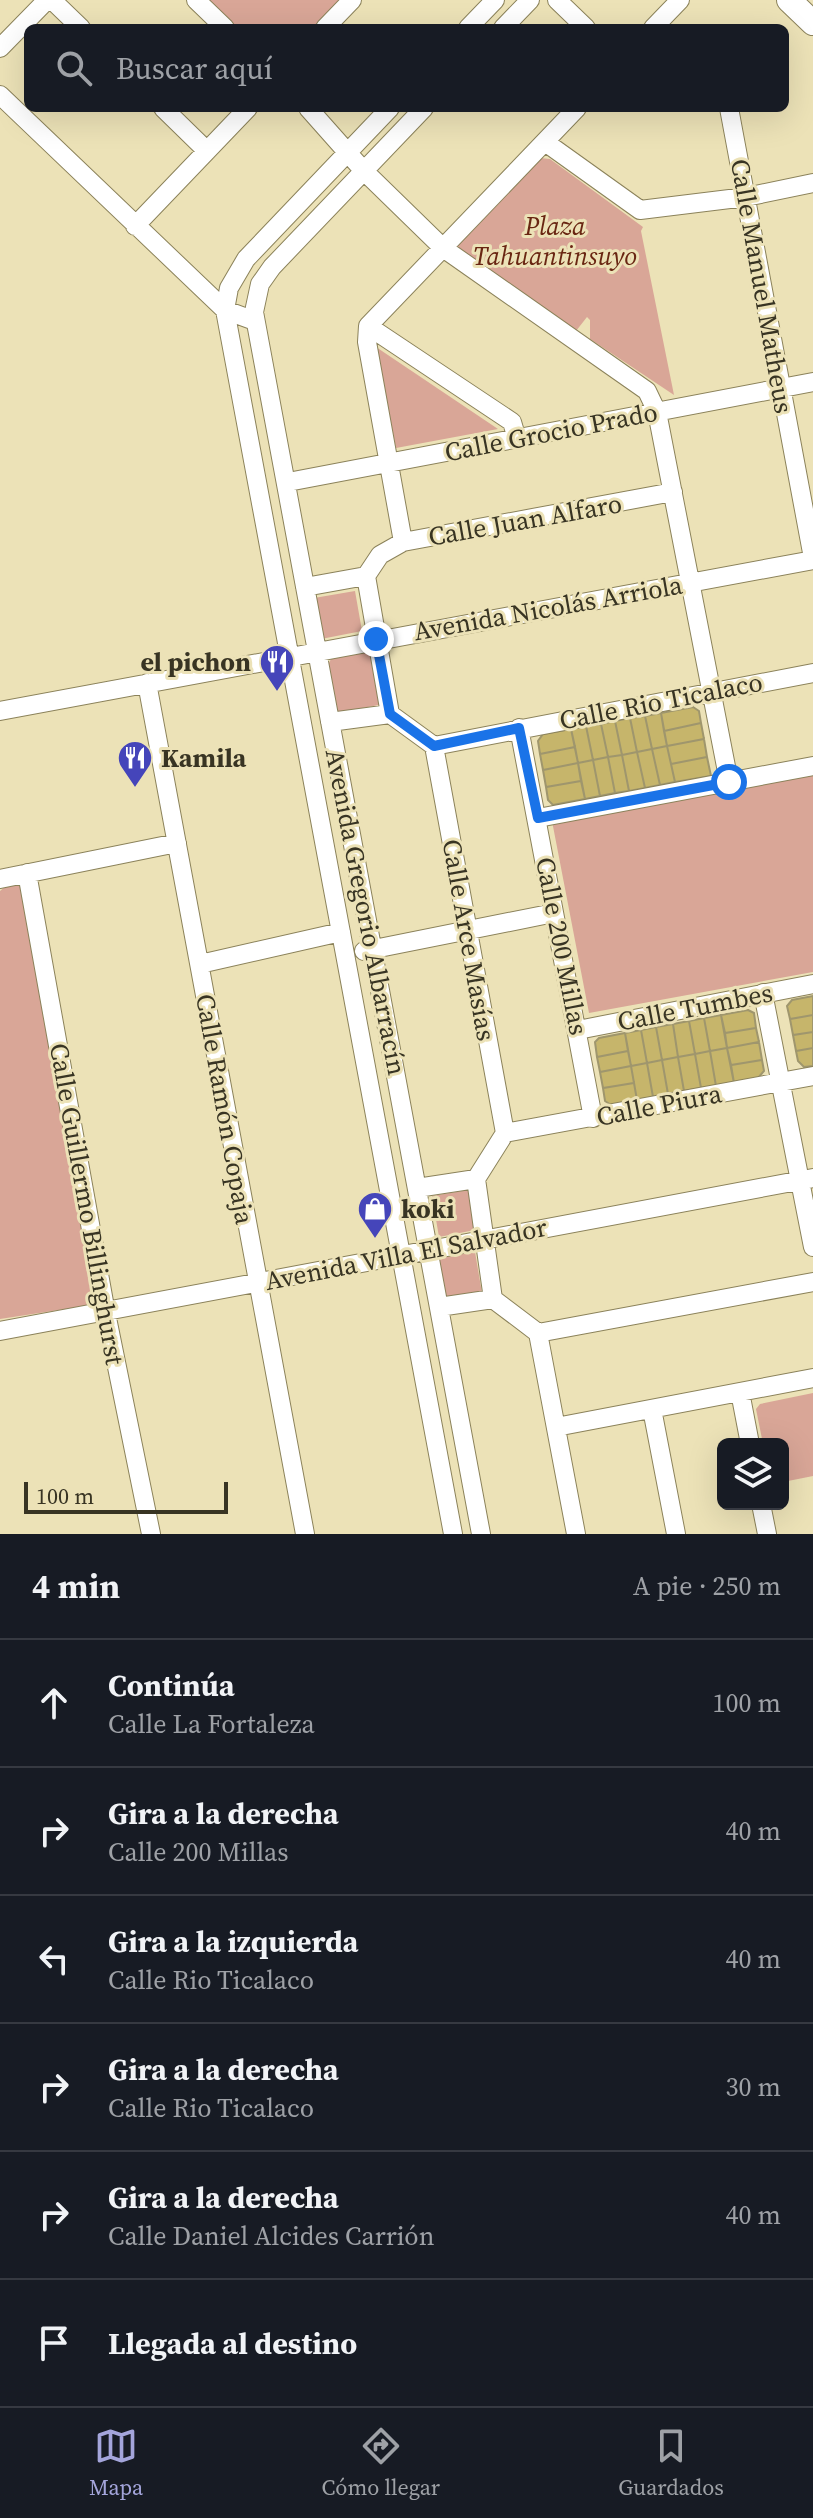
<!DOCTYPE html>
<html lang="es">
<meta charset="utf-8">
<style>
body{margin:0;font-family:"Source Serif 4",serif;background:#20242c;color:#f1f3f6}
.controls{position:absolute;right:24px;bottom:24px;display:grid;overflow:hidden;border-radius:12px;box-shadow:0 8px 32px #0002}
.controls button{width:72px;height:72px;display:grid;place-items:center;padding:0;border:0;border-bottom:2px solid #363941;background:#171b24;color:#f1f3f6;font:40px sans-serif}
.scale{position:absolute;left:24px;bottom:20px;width:204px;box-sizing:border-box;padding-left:8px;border:4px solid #383423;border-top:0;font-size:22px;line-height:28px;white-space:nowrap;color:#383423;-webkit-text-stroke:6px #ece2b7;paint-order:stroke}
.stop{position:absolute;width:24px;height:24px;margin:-18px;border:6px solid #1a73e8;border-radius:50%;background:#fff}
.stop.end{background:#1a73e8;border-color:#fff;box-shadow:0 2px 8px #0008}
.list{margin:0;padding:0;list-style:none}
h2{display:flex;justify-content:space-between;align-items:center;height:104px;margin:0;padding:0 32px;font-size:34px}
h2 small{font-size:26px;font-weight:400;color:#9ea1a6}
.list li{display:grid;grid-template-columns:52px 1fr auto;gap:24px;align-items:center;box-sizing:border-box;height:128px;padding:0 32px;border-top:2px solid #363941}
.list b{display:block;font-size:30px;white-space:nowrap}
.list p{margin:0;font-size:26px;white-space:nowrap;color:#9ea1a6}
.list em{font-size:26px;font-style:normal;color:#9ea1a6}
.icon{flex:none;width:44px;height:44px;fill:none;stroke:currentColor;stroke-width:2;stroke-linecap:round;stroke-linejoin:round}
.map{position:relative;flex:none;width:813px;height:1534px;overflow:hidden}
.search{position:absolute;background:#171b24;box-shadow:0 8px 32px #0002;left:24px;right:24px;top:24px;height:88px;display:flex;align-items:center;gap:20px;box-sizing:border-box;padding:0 28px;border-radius:12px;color:#9ea1a6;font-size:30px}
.sheet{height:872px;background:#171b24}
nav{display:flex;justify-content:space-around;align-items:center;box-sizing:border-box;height:112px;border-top:2px solid #363941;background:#171b24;font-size:22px;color:#9ea1a6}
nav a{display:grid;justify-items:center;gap:4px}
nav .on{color:#a4a5db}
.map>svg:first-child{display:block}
</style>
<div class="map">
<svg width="813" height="1534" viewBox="0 0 813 1534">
<rect width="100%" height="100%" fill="#ece2b7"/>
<path fill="#d9a697" d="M199,0H341L313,28H228Z
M540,158L550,159L643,227L641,231L674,395L590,339V320L587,317L576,331L459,253L456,246Z
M376,347L498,429L396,448Z
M355,591L362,631L321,639L314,598Z
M374,649L384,704L336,713L327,667L333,655Z
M813,773V972L589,1013L552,821Z
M12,881L21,886L98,1304L0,1319V891Z
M468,1190L475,1230L439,1237L432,1196Z
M475,1252L482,1293L446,1299L439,1258Z
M813,1393V1476L783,1482V1444H763L756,1409L760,1404Z"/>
<path fill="#c6b56b" stroke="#9f966d" stroke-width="2" d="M693,707L699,711L701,723L664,731L661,713Z
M661,713L667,746L652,749L645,716Z
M645,716L652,749L637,752L630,718Z
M630,718L637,752L622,755L615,721Z
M615,721L622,755L608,757L601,724Z
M701,723L704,739L667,746L664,731Z
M601,724L608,757L593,760L586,726Z
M586,726L593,760L578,763L571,729Z
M571,729L575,747L540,754L538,741L543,734Z
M704,739L707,757L671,764L667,746Z
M667,746L675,782L660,785L652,749Z
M575,747L578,763L543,770L540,754Z
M652,749L660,785L645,788L637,752Z
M637,752L645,788L629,791L622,755Z
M622,755L629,791L615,793L608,757Z
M608,757L615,793L600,796L593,760Z
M707,757L711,776L675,782L671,764Z
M593,760L600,796L585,799L578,763Z
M578,763L581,781L546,787L543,770Z
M581,781L585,799L553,805L548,800L546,787Z
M813,996V1015L790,1019L787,1006L792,1000Z
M748,1010L754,1013L756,1028L725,1033L721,1015Z
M721,1015L727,1048L710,1051L704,1018Z
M813,1015V1032L793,1035L790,1019Z
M704,1018L710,1051L695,1054L689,1021Z
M689,1021L695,1054L678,1057L673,1024Z
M673,1024L678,1057L662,1060L656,1027Z
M656,1027L662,1060L647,1063L641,1030Z
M756,1028L759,1042L727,1048L725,1033Z
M641,1030L647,1063L631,1066L625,1033Z
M813,1032V1048L796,1051L793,1035Z
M625,1033L628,1051L597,1057L595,1042L599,1038Z
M759,1042L762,1060L731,1065L727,1048Z
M727,1048L734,1083L716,1086L710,1051Z
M813,1048V1066L804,1067L798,1061L796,1051Z
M628,1051L631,1066L600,1072L597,1057Z
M710,1051L716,1086L701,1088L695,1054Z
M695,1054L701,1088L684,1091L678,1057Z
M678,1057L684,1091L668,1094L662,1060Z
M662,1060L668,1094L653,1097L647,1063Z
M762,1060L764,1071L758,1078L734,1083L731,1065Z
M647,1063L653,1097L637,1100L631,1066Z
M631,1066L634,1083L603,1088L600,1072Z
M634,1083L637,1100L611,1105L605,1101L603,1088Z"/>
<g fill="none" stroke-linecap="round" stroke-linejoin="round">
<defs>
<path id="minor" d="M52,0L81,28
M196,0L225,28
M557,0L586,28
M325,28L352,0
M468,28L495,0
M503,28L530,0
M653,28L680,0
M0,48L47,0
M0,95L225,310L255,321
M163,108L207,151
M308,108L363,170L443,248L647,391L657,412L729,782
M390,108L246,259L229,288L225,310L453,1534
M424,108L272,267L260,284L254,312L481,1534
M729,108L813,558
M545,142L640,210L746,197L813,183
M135,226L248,108
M368,326L512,422L517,439
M288,482L813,382
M403,542L367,342L368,326L577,108
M305,587L366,576
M147,683L305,1534
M0,711L813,560
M390,714L366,576L380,555L403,542L673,492
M330,722L390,714L434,746L813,673
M519,728L593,1118
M434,746L505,1133
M538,818L813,766
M27,873L106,1313L151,1534
M0,879L177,843
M364,951L554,913
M200,964L341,932
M763,993L813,1247
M578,1030L813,984
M505,1133L813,1076
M476,1179L493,1299
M417,1188L476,1179L505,1133
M439,1307L493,1299L538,1333
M0,1331L813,1178
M538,1333L813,1282
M538,1333L576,1534
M740,1392L750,1444
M652,1409L676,1534
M556,1427L813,1378
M761,1504L767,1534"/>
<path id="major" d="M789,0L813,23"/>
</defs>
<use href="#minor" stroke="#8b825a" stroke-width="20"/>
<use href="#major" stroke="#8b825a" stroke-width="26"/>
<use href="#minor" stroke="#fff" stroke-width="18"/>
<use href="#major" stroke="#fff" stroke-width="24"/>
</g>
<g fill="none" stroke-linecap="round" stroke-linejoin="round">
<path stroke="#1a73e8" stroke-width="10" d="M376,639L390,714L434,746L519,728L538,818L729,782"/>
</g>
<defs>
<symbol id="restaurant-pin" viewBox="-11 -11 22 30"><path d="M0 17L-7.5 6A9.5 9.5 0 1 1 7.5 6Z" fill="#4545ba" stroke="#ece2b7"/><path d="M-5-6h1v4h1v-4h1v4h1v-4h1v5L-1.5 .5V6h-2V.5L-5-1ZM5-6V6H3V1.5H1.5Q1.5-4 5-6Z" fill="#fff"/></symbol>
<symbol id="shop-pin" viewBox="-11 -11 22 30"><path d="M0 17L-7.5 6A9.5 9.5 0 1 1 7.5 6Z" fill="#4545ba" stroke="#ece2b7"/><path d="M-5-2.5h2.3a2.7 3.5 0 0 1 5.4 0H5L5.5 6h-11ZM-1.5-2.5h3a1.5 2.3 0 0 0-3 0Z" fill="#fff"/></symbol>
</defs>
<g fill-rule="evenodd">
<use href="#restaurant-pin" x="257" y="642" width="40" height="54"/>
<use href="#restaurant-pin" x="115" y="738" width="40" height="54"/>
<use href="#shop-pin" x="355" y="1189" width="40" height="54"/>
</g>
<g text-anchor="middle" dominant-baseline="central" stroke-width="6" stroke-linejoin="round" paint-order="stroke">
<g font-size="26" font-style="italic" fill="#692612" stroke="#ece2b7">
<text x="555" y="226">Plaza<tspan x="555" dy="30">Tahuantinsuyo</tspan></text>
</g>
<g font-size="26" fill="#383423" stroke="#ece2b7">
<text transform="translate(762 286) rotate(80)">Calle Manuel Matheus</text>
<text transform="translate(551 432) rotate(-11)">Calle Grocio Prado</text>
<text transform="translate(525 520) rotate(-10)">Calle Juan Alfaro</text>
<text transform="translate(548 608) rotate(-10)">Avenida Nicolás Arriola</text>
<text transform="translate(661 701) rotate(-11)">Calle Rio Ticalaco</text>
<text transform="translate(366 912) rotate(79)">Avenida Gregorio Albarracín</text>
<text transform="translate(469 940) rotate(80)">Calle Arce Masías</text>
<text transform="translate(562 946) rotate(79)">Calle 200 Millas</text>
<text transform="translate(695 1007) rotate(-11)">Calle Tumbes</text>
<text transform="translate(659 1105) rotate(-11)">Calle Piura</text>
<text transform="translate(225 1109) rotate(80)">Calle Ramón Copaja</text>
<text transform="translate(87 1204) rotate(80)">Calle Guillermo Billinghurst</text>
<text transform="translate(406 1254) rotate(-11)">Avenida Villa El Salvador</text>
</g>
<g font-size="26" font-weight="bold" fill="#383423" stroke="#ece2b7" text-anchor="start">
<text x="251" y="662" text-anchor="end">el pichon</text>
<text x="161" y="758">Kamila</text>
<text x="401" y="1209">koki</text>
</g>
</g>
</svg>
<div class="controls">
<button><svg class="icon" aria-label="layers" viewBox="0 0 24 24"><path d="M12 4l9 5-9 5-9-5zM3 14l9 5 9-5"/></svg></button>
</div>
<div class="scale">100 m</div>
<div class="stop" style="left:729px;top:782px"></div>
<div class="stop end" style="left:376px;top:639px"></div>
<div class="search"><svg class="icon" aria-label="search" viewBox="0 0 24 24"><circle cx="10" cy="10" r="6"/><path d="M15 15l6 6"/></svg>Buscar aquí</div>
</div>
<section class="sheet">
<h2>4 min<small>A pie · 250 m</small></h2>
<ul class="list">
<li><svg class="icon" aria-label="ahead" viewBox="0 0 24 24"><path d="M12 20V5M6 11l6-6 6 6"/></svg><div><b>Continúa</b><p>Calle La Fortaleza</p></div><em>100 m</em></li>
<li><svg class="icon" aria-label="right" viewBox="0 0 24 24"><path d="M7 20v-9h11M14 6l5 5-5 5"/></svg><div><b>Gira a la derecha</b><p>Calle 200 Millas</p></div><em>40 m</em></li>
<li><svg class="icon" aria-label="left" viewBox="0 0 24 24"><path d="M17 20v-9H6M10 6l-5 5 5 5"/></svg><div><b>Gira a la izquierda</b><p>Calle Rio Ticalaco</p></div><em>40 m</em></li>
<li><svg class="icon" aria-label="right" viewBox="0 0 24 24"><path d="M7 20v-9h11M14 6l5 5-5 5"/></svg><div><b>Gira a la derecha</b><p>Calle Rio Ticalaco</p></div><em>30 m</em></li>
<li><svg class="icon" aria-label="right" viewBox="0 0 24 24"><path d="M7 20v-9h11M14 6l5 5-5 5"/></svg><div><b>Gira a la derecha</b><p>Calle Daniel Alcides Carrión</p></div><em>40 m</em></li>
<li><svg class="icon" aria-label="arrive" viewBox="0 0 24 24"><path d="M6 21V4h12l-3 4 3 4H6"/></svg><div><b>Llegada al destino</b></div></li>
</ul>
</section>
<nav>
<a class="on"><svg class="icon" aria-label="map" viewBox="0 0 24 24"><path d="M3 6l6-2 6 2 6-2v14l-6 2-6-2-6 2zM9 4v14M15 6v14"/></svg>Mapa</a>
<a><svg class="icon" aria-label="directions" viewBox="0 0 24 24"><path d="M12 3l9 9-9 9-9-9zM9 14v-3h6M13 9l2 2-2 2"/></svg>Cómo llegar</a>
<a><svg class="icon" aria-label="saved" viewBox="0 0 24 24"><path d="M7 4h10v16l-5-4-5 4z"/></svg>Guardados</a>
</nav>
